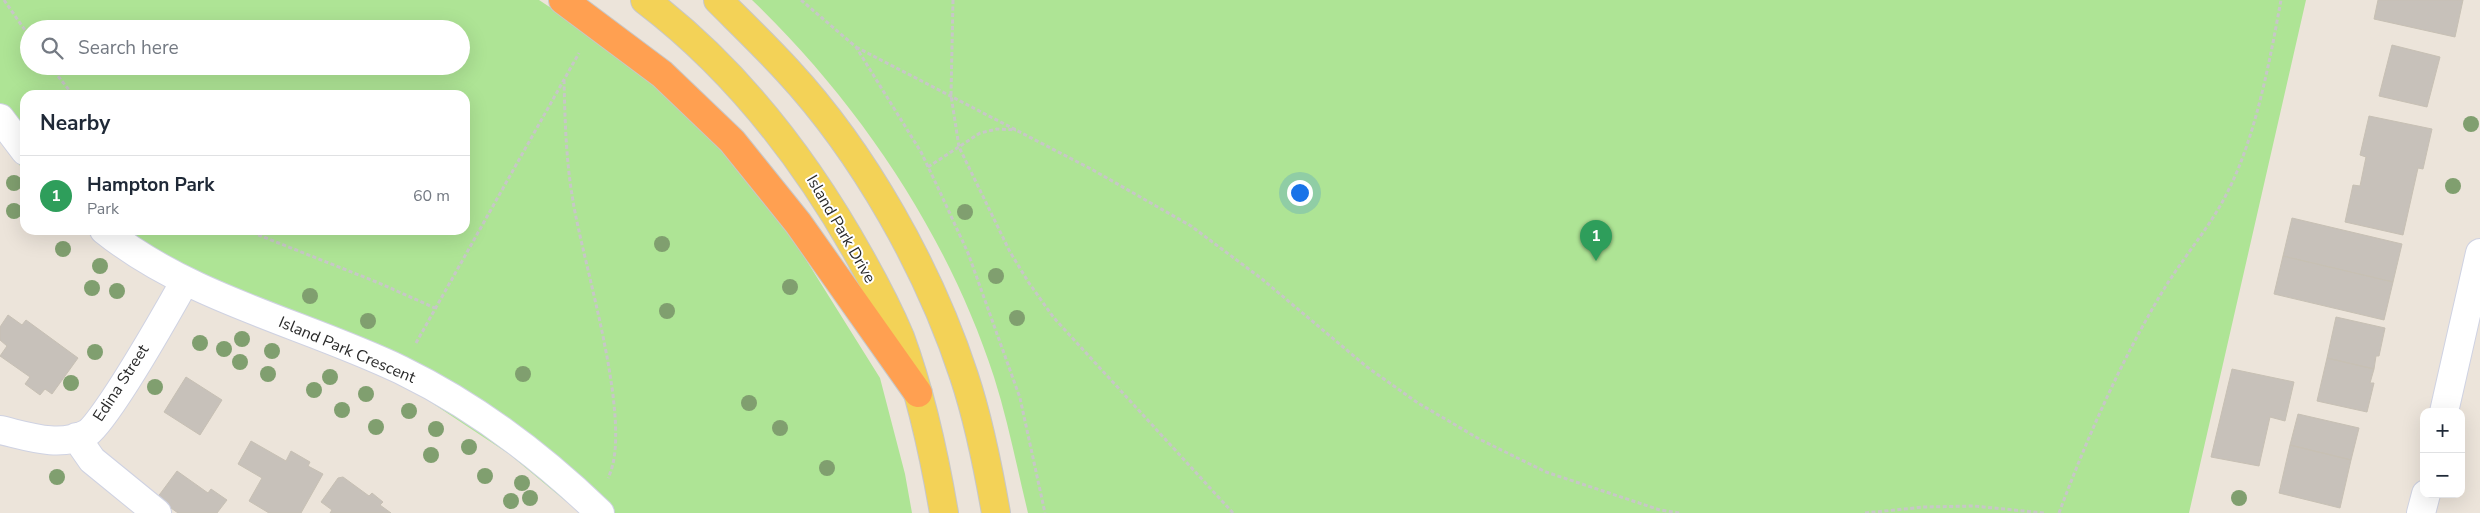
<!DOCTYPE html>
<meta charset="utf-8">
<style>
body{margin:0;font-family:"Nunito Sans",sans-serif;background:#f2f2f3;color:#1f2937}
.controls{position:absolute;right:15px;bottom:15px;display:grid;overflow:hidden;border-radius:10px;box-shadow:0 5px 20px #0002}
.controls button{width:45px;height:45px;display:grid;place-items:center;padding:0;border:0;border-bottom:1px solid #e0e1e3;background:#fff;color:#1f2937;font:25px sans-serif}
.you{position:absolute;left:1299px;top:192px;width:18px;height:18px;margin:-12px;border:4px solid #fff;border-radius:50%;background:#1a73e8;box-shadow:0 0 0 8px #1a73e833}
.badge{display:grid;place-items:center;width:32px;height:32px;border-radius:50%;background:#7c3aed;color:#fff;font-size:16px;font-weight:700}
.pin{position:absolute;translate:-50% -41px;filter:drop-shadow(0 1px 2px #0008)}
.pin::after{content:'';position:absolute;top:26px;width:18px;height:15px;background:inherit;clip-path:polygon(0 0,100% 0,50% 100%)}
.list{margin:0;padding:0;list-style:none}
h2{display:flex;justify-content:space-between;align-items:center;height:65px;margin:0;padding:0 20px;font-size:21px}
h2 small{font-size:16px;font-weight:400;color:#747a83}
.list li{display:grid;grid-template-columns:32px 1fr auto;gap:15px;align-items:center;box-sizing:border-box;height:80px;padding:0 20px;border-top:1px solid #e0e1e3}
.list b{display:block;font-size:19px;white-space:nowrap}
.list p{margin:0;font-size:16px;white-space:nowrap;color:#747a83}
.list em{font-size:16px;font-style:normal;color:#747a83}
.icon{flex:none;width:28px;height:28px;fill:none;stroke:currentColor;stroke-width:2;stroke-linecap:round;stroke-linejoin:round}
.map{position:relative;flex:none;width:2480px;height:513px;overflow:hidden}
.search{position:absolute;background:#fff;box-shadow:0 5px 20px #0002;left:20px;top:20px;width:450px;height:55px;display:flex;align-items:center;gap:12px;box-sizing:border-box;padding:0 18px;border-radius:28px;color:#747a83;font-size:19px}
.panel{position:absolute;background:#fff;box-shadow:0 5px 20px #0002;left:20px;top:90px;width:450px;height:145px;border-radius:15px}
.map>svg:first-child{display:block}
</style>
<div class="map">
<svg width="2480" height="513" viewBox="0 0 2480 513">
<rect width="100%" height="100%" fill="#ece4da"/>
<path fill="#aee495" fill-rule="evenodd" d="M0,0H539L586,31L652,83L721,150L788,231L880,378L905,474L912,513H580L509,454L429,401L390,379L130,265L83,230H465V95H25V172L0,141ZM29,29H461V66H29Z
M752,0H2306L2189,513H1028C1017,468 1008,421 994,377C948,235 859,103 752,0Z"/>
<path fill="#c7c1ba" stroke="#c7c0b4" d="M2378,0H2463L2455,37L2374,19Z
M2392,45L2440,57L2427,107L2379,96Z
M2369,116L2432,129L2423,169L2418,168L2403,235L2345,222L2353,185L2360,186L2366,157L2360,155Z
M2292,218L2402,244L2393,282L2283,256Z
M2283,256L2393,282L2384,320L2274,294Z
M8,315L22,325L26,320L78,358L52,394L45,389L40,395L25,384L30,377L0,356L7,346L0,340V327Z
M2336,317L2385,328L2379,356H2376L2374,369L2327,358Z
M2327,358L2374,369L2370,383H2374L2367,412L2317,401Z
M2232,369L2294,382L2285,421L2270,417L2259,466L2211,457Z
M186,377L222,400L200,435L164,412Z
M2298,414L2359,428L2351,460L2290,445Z
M251,441L286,461L291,451L310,462L308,466L323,474L301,513H269L249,501L262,478L238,464Z
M2290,445L2351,460L2340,508L2279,493Z
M177,471L208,493L211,489L227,500L217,513H178L157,498Z
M343,477L369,496L372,493L383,502L380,505L391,513H330L332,510L321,502L338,478Z"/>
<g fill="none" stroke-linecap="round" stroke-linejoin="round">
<defs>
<path id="minor" d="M0,118L25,151
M104,230C190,299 303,323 401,370C473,405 542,457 600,513
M2444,412L2480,253
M0,430C27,436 59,448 86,434C104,425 171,306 185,281
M76,437L92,460L157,513
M2421,513L2426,494"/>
<path id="major" d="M645,0C736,69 806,160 861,259C875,284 889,311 900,337C921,394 934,454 944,513
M718,0C741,23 765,46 787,70C864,153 929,269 964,376C979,421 988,467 996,513"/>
<path id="highway" d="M563,0L662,74L732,141L798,223L918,393"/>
</defs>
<use href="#minor" stroke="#cfd2e2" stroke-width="30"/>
<use href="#major" stroke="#c7c7c7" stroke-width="30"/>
<use href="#highway" stroke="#c7c7c7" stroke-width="30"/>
<path stroke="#c7c7c7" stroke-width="3" stroke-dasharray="4 2.5" stroke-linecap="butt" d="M4,0L29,36
M801,0L856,47L921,152L940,192L968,253L1020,398L1045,513
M953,0L951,95L959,147L1010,252L1029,283L1054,318L1233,513
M856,47L1093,170L1191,226L1262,279L1367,367L1418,403L1481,440L1546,472L1660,510L1680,513
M50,66L73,95
M564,80C565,121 566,161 573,201C583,264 635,425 608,478
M928,167L980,133L997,129L1016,130
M246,230L379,283L435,308
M416,343L579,53
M1865,513L1924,507L1974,506L2044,513
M2059,513C2087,438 2120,363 2161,294C2182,258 2211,227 2229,189C2256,135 2270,60 2281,0"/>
<use href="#minor" stroke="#fff" stroke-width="28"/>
<use href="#major" stroke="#f3d257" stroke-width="28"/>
<use href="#highway" stroke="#ffa051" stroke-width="28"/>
</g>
<g fill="#809f6f">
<circle cx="2471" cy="124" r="8"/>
<circle cx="14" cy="183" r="8"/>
<circle cx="2453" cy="186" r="8"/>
<circle cx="14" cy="211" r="8"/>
<circle cx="965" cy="212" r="8"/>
<circle cx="662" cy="244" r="8"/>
<circle cx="63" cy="249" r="8"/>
<circle cx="100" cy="266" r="8"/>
<circle cx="996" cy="276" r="8"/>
<circle cx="790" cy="287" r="8"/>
<circle cx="92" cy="288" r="8"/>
<circle cx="117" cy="291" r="8"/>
<circle cx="310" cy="296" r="8"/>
<circle cx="667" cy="311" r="8"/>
<circle cx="1017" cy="318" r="8"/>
<circle cx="368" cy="321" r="8"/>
<circle cx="242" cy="339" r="8"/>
<circle cx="200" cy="343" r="8"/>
<circle cx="224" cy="349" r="8"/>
<circle cx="272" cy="351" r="8"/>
<circle cx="95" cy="352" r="8"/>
<circle cx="240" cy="362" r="8"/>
<circle cx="268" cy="374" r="8"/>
<circle cx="523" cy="374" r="8"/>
<circle cx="330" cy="377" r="8"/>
<circle cx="71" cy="383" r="8"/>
<circle cx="155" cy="387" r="8"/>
<circle cx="314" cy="390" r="8"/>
<circle cx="366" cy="394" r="8"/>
<circle cx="749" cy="403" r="8"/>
<circle cx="342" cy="410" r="8"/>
<circle cx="409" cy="411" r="8"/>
<circle cx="376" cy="427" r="8"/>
<circle cx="780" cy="428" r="8"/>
<circle cx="436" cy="429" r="8"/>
<circle cx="469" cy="447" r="8"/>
<circle cx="431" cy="455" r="8"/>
<circle cx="827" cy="468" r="8"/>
<circle cx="485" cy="476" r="8"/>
<circle cx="57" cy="477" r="8"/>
<circle cx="522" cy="483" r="8"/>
<circle cx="530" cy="498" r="8"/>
<circle cx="2239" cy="498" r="8"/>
<circle cx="511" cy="501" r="8"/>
</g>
<g text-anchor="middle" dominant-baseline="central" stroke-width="4" stroke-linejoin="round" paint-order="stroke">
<g font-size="16" fill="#292929" stroke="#fff">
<text transform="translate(841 229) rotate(60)">Island Park Drive</text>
<text transform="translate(347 350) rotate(23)">Island Park Crescent</text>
<text transform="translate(121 383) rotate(-57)">Edina Street</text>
</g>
</g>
</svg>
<div class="controls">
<button>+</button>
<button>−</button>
</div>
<div class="you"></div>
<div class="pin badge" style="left:1596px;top:261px;background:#2e9e5b">1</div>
<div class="search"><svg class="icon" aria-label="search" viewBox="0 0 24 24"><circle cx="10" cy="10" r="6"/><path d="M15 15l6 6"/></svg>Search here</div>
<section class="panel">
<h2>Nearby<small></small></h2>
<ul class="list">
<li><span class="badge" style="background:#2e9e5b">1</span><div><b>Hampton Park</b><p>Park</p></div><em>60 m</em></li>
</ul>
</section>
</div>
